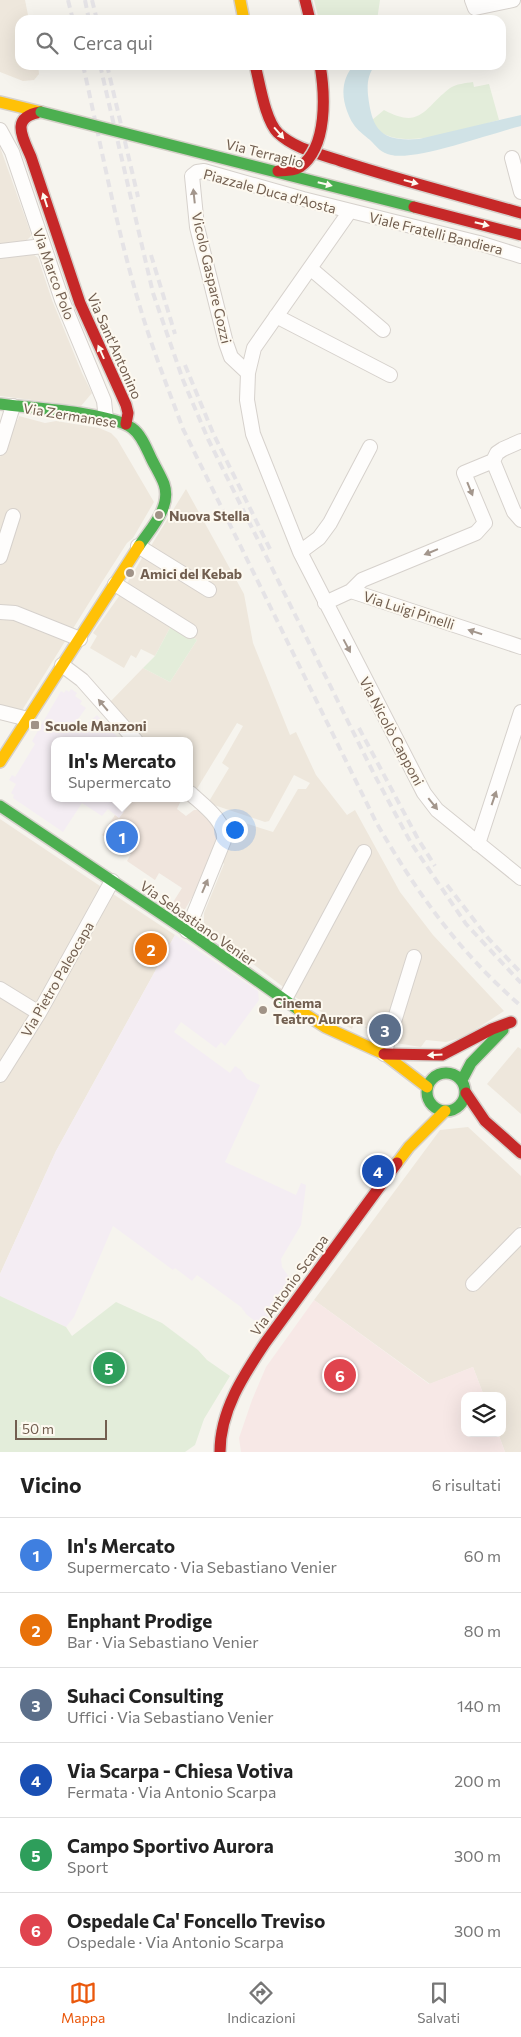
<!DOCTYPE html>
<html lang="it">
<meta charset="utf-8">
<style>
body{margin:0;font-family:Commissioner,sans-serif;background:#f2f2f2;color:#222}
.controls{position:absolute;right:15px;bottom:15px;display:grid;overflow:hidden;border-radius:10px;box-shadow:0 5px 20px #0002}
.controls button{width:45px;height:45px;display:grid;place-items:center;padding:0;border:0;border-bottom:1px solid #e0e0e0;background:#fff;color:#222;font:25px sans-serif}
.scale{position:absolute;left:15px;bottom:12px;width:92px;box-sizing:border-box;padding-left:5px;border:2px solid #725f50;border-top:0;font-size:14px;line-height:18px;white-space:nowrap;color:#725f50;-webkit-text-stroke:4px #fdf9f0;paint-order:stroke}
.you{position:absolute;left:234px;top:829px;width:18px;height:18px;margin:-12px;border:4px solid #fff;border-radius:50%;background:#1a73e8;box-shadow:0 0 0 8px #1a73e833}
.badge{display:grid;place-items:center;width:32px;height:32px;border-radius:50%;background:#ea580c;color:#fff;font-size:16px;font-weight:700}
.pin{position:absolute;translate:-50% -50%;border:2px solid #fff;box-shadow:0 1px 5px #0006}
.popup{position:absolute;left:51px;top:737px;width:142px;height:65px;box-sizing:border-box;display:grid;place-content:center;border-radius:10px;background:#fff;filter:drop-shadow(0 1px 4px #0005);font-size:16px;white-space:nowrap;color:#767676}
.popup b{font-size:19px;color:#222}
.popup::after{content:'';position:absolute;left:50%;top:100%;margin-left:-10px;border:10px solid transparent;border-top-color:#fff}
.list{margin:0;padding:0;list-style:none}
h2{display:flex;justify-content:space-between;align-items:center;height:65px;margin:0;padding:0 20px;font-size:21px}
h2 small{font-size:16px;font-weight:400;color:#767676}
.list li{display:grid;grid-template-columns:32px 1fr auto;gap:15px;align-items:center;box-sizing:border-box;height:75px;padding:0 20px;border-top:1px solid #e0e0e0}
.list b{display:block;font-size:19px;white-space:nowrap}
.list p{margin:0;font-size:16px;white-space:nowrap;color:#767676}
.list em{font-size:16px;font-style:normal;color:#767676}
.icon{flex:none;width:28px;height:28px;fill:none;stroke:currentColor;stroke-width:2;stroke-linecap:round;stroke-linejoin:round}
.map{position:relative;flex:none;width:521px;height:1452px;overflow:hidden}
.search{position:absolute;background:#fff;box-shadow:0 5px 20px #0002;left:15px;right:15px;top:15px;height:55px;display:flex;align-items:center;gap:12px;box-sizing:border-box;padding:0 18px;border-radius:15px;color:#767676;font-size:19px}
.sheet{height:515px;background:#fff}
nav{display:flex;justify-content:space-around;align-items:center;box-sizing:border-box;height:70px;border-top:1px solid #e0e0e0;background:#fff;font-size:14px;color:#767676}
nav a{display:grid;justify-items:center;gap:2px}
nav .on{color:#ea580c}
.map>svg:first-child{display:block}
</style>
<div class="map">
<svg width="521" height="1452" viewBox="0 0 521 1452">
<rect width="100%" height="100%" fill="#f6f4ee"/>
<path fill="#eee7dc" d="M0,0H25L29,20H20V65H38L39,74L34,80L23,81L0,72Z
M0,147L30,231L31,236L25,242L0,244Z
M33,254L38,258L52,300L82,373L92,393L81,406L0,396V257Z
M19,416L45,423L56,421L99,428L111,433L117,439L154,502L133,538L127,543L102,582L21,712L0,706V457L12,420H18Z
M186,489L244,594L253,643L290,735L296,732L316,775L347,815L355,810L400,892L433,935L504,1011L464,1037L446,1042L426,1040L421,1047L396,1043L397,1037L365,1028L366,1025L355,1021L352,1029L293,996L286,989L204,927V913L224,864L222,861L234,830L230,823L232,819L273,832L298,789H306L310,783L294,775L269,821L265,822L208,803L229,768L222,763L243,726L237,723L195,792L190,787V741H143L110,702L143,668L170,682L197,640L126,585L145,553L203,590L202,595L208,598L213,591L149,549Z
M122,592L172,624L155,656L141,649L136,658L131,655L124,668L90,648L97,636L93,633Z
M0,819L103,888L38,1005L0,981Z
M110,892L175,935L56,1151L0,1274V1083Z
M0,997L31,1017L0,1065Z
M518,1047L521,1049V1114L487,1084Z
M468,1127L521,1176V1225L466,1283L475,1292L521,1246V1452H505L498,1433H502V1396H484L473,1367L430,1384L314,1300L440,1130Z"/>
<path fill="#f0e5dd" d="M134,798H182L177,809L186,816L194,810H198L219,830V840L194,894L184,911L178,912L170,907L182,888L159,873L155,880L127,861L131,854L102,835L115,815L119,818Z"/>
<path fill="#f4edf3" d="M71,689L77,693L75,696L82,701L80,704L86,708L73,726L80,730L97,715L121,741H54V798H134L119,818L108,809L102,816L82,803L63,832L13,798L14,795L11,793L16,784L9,780L12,775L15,777L35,744L32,741L61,691L64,693L66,690L69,692Z
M175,935L258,991L259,1000L225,1046L221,1042L216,1048L181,1022L174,1032L230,1073L235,1066L241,1070L247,1079L260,1085L225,1162L296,1195L301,1183L306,1185L301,1225L281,1259L282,1267L289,1277V1293L278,1310L273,1311L268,1317V1323L263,1327L247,1315L241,1307L197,1275L192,1281L175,1268L173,1270L113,1226L74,1317L66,1327L0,1296V1274L56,1151Z"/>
<path fill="#f7e8e6" d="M314,1300L429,1384L473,1367L484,1396H465V1433H498L505,1452H241L239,1438L252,1400L266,1367Z"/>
<path fill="#e3edda" d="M314,0H380L377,20H319Z
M473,82L474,87L489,84L499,120C472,127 385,159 372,120L384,110C421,130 424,108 450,88C456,84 466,83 473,82Z
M172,624L197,640L170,682L143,668L155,656Z
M0,1296L66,1327L72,1336L116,1302L162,1323L198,1350L207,1360L230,1376L204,1419L195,1445L185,1452H0Z"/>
<path fill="#d0e2e6" d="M354,65H375C368,75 367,83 368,95C372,130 381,142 419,139L521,115V126C492,133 416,161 391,155C381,153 377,147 370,140C358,130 353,127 347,111C341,95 342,78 354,65Z"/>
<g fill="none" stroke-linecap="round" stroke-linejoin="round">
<defs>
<path id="street" d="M472,0L475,8L513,0
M0,130L12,152L62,300L104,401L106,419
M512,158L521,192
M350,211L254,348L248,373L247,400L253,434L300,552L424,793L437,810L521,878
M0,251L43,246
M310,268L383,330
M276,316L390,375
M248,373L231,357L226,343L197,227L192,176L197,172L204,171L303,199L479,243L521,256
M0,448L13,406
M493,461L514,512L521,520
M138,546L209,590
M300,552L319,538L330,523L370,447
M0,557L13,516
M115,584L190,631
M351,591L362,580L476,533L485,523L464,473L493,461L497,453L503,449L521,441
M325,603L351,591L521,647
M0,612L15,613L80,639
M62,665L82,680L136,741
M0,712L28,719
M478,844L521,712
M187,931L224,840C226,821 203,805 190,793
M0,989L39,1013
M284,1001L364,852
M384,1054L414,957
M0,1075L39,1013L112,881
M473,1284L521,1235"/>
<path id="fast" d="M0,404C29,408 110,412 132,428C142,435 147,450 152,460C156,468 161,476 164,484C172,507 151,528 139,546
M0,806L187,931L299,1010
M427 1092a19 19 0 1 1 38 0a19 19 0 1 1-38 0Z
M462,1080L471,1063L503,1030"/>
<path id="slow" d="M240,0L244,20
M0,102L41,112
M0,762L139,546
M299,1010L325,1027L384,1054L427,1087
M397,1163L409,1147L445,1111"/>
<path id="jam" d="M305,0L310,20
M255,65C260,84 265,120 278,133C296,150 322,154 344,162C403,181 462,196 521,213
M41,112C10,117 22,136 31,157L80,303L126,405L128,413L126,424
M384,1054L442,1055L492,1029L511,1022
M466,1093L485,1121L521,1153
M220,1452C220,1411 243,1376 265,1343L397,1163"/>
</defs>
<use href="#street" stroke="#d6d1cc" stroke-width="16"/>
<use href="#fast" stroke="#d6d1cc" stroke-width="14"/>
<use href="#slow" stroke="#d6d1cc" stroke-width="14"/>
<use href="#jam" stroke="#d6d1cc" stroke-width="14"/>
<use href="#street" stroke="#fefdfc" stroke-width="14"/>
<use href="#fast" stroke="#4caf50" stroke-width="11"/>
<use href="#slow" stroke="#ffc107" stroke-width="11"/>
<use href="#jam" stroke="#c62828" stroke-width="11"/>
<path stroke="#e5e3e6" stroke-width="4" stroke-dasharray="8 5" stroke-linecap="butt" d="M68,0L73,20
M85,0L89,20
M92,0L97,20
M83,65C101,145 116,227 140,307C152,348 168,388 183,429L376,822C417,893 458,951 521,1006
M100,65L153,293L183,380L208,439L374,774L411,843L466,924L521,983
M107,65L138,197
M151,255L175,334
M185,365L213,433L270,549
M359,728L418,839L435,866
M447,885L488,938L521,973"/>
<defs>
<path id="fast-bridge" d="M41,112L414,207"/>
<path id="jam-bridge" d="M278,171C285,171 294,171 300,167C328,147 325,94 320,65
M414,207L521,235"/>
</defs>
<use href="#fast-bridge" stroke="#d5cfc8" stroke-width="14" stroke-linecap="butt"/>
<use href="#jam-bridge" stroke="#d5cfc8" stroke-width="14" stroke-linecap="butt"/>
<use href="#fast-bridge" stroke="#4caf50" stroke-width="11"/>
<use href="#jam-bridge" stroke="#c62828" stroke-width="11"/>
</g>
<defs><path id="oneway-solid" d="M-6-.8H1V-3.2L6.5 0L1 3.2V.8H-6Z" transform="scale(1.25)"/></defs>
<g fill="#fdf9f0">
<use href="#oneway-solid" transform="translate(279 133) rotate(49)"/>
<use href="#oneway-solid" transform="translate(411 182) rotate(15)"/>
<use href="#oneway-solid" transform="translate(325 184) rotate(14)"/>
<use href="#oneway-solid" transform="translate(45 200) rotate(-108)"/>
<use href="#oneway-solid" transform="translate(482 224) rotate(14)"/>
<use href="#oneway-solid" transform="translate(101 352) rotate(-114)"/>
<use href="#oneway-solid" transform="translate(435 1055) rotate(176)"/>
</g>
<g fill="#a3968c">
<use href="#oneway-solid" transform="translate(194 196) rotate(-96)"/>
<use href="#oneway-solid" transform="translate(470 489) rotate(68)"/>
<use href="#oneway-solid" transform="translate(431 552) rotate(158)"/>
<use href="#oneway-solid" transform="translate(475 632) rotate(-162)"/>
<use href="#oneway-solid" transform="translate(347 646) rotate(62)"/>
<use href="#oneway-solid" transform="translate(103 705) rotate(-130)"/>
<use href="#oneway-solid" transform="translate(494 798) rotate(-71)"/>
<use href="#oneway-solid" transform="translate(433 804) rotate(51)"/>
<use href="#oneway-solid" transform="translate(205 886) rotate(-67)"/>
</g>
<g fill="#a09387" stroke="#fdf9f0" stroke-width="2">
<circle cx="159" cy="515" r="5"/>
<circle cx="130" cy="573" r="5"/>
<rect x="30" y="720" width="10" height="10" rx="2.5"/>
<circle cx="263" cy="1010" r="5"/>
</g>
<g text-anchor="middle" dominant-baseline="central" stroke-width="4" stroke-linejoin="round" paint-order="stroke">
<g font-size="14" fill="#725f50" stroke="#fdf9f0">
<text transform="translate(265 153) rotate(14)">Via Terraglio</text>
<text transform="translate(270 191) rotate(15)">Piazzale Duca d'Aosta</text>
<text transform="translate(436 233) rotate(14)">Viale Fratelli Bandiera</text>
<text transform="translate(54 274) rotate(70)">Via Marco Polo</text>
<text transform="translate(212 278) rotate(77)">Vicolo Gaspare Gozzi</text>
<text transform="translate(115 346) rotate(66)">Via Sant'Antonino</text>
<text transform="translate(70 415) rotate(9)">Via Zermanese</text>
<text transform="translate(409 610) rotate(18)">Via Luigi Pinelli</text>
<text transform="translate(392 731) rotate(62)">Via Nicolò Capponi</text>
<text transform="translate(198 923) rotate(35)">Via Sebastiano Venier</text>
<text transform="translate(57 979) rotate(-60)">Via Pietro Paleocapa</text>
<text transform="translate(289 1285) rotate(-54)">Via Antonio Scarpa</text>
</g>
<g font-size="14" font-weight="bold" fill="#725f50" stroke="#fdf9f0" text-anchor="start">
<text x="169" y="515">Nuova Stella</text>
<text x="140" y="573">Amici del Kebab</text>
<text x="45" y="725">Scuole Manzoni</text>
<text x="273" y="1002">Cinema<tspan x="273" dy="16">Teatro Aurora</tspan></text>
</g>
</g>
</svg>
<div class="controls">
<button><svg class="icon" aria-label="layers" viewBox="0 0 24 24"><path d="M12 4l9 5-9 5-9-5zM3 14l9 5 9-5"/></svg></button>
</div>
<div class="scale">50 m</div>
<div class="you"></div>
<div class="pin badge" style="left:122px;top:837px;background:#3f7fe0">1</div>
<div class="popup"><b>In's Mercato</b>Supermercato</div>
<div class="pin badge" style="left:151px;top:949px;background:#e8710a">2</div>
<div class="pin badge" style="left:385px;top:1030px;background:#5c6f8a">3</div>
<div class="pin badge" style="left:378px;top:1171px;background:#1a4fb4">4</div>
<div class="pin badge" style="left:109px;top:1368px;background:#2e9e5b">5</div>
<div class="pin badge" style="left:340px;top:1375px;background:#e0444e">6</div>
<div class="search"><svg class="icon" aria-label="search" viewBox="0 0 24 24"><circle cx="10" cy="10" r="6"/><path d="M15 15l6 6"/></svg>Cerca qui</div>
</div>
<section class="sheet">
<h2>Vicino<small>6 risultati</small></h2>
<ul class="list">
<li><span class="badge" style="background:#3f7fe0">1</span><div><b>In's Mercato</b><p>Supermercato · Via Sebastiano Venier</p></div><em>60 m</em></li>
<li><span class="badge" style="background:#e8710a">2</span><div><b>Enphant Prodige</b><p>Bar · Via Sebastiano Venier</p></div><em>80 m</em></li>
<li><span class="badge" style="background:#5c6f8a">3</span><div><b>Suhaci Consulting</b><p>Uffici · Via Sebastiano Venier</p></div><em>140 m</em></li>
<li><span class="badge" style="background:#1a4fb4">4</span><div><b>Via Scarpa - Chiesa Votiva</b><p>Fermata · Via Antonio Scarpa</p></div><em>200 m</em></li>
<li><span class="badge" style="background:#2e9e5b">5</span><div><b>Campo Sportivo Aurora</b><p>Sport</p></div><em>300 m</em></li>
<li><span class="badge" style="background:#e0444e">6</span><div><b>Ospedale Ca' Foncello Treviso</b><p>Ospedale · Via Antonio Scarpa</p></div><em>300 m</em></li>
</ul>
</section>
<nav>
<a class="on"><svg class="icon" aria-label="map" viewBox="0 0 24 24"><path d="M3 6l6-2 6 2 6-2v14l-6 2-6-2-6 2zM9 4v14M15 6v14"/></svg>Mappa</a>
<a><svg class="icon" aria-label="directions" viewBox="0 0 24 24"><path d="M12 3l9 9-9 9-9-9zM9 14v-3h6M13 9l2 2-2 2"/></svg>Indicazioni</a>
<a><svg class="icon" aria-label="saved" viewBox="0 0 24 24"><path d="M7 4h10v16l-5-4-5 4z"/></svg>Salvati</a>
</nav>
